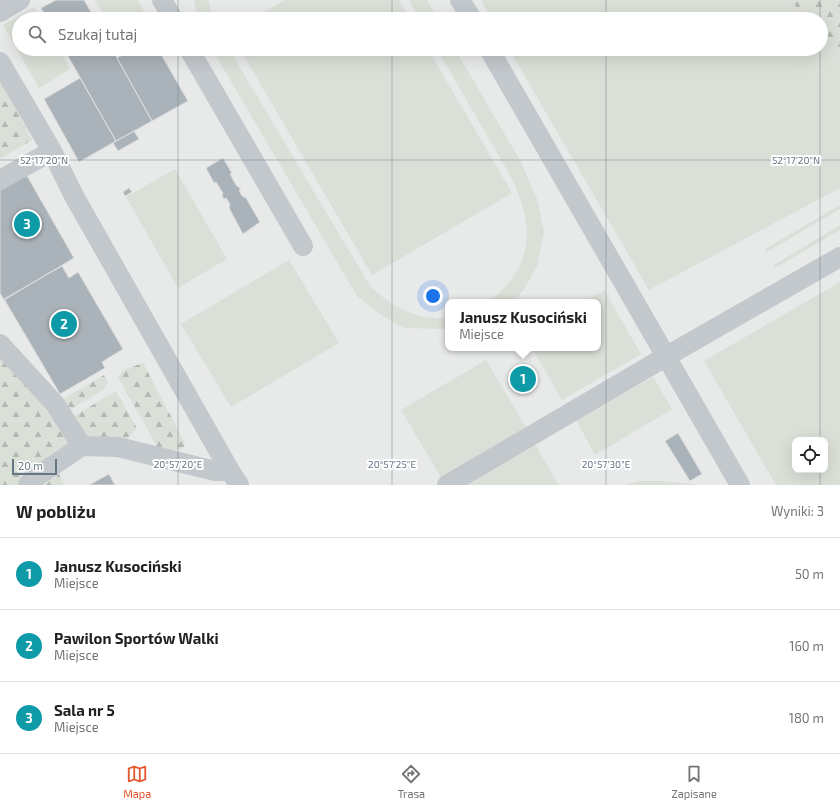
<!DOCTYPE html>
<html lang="pl">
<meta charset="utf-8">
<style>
body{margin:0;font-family:"Exo 2",sans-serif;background:#f6f6f6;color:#202124}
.controls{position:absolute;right:12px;bottom:12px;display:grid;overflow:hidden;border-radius:8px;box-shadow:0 4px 16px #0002}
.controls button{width:36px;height:36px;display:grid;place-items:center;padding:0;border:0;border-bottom:1px solid #e0e0e0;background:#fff;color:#202124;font:20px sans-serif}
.scale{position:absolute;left:12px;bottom:10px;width:45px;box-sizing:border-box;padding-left:4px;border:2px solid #657683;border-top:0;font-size:11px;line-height:14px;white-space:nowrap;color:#657683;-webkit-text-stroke:3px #fff;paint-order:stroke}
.you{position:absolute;left:433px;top:296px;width:14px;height:14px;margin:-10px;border:3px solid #fff;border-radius:50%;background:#1a73e8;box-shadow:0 0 0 6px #1a73e833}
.badge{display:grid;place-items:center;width:26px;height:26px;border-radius:50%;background:#e4572e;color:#fff;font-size:13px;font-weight:700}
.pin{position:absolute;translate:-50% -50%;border:2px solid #fff;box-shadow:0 1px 4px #0006}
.popup{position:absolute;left:445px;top:299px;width:156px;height:52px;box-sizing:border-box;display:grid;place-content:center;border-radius:8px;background:#fff;filter:drop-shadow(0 1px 3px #0005);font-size:13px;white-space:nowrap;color:#757577}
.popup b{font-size:15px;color:#202124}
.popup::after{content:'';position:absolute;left:50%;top:100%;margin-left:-8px;border:8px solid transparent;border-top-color:#fff}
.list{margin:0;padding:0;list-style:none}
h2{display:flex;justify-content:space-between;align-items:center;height:52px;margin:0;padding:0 16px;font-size:17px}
h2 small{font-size:13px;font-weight:400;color:#757577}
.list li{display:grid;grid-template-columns:26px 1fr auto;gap:12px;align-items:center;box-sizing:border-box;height:72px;padding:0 16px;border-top:1px solid #e0e0e0}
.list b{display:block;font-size:15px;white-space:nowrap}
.list p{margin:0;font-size:13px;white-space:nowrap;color:#757577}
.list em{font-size:13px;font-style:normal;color:#757577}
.icon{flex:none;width:22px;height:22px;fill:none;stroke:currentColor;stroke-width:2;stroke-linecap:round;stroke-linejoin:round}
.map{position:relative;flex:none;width:840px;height:485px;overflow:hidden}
.search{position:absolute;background:#fff;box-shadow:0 4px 16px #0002;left:12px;right:12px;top:12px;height:44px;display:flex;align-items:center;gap:10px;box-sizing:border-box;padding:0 14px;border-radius:22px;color:#757577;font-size:15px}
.sheet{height:268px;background:#fff}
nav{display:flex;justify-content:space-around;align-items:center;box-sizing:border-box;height:56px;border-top:1px solid #e0e0e0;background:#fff;font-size:11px;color:#757577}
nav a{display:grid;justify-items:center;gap:2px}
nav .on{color:#e4572e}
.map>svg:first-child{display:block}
</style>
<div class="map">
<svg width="840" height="485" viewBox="0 0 840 485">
<defs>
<pattern id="forest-firs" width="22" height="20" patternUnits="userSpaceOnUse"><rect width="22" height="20" fill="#dadfd7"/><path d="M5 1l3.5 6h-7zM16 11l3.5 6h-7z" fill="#b4b9b4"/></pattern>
</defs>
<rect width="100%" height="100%" fill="#fafaf8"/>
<path fill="#e8e9e9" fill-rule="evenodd" d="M0,0H840V485H0ZM19,19H821V49H19ZM448,302H598V348H448ZM795,440H825V470H795Z"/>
<path fill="#dadfd7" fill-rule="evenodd" d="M95,0H137L149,19H106Z
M194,0H208L213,19H198Z
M285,0H399L410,19H252Z
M409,0H427L438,19H420Z
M481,0H791L806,19H492Z
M34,7L41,19H19V49H59L70,69L39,88L3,25Z
M821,38L840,61V188L649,290L509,49H821Z
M212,49H229L370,286C389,305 420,323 448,317V329L404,328L381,315L357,296Z
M240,49H428L512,193L372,275Z
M437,49H455L521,162L537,199L544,232L537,266L523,291L512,302H487C513,286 531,255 526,223C525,210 519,197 515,184Z
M175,169L227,259L178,288L126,197Z
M840,205V209L767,252L765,249Z
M840,225V230L775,268L774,265Z
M289,260L339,343L231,407L181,324Z
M840,282V485H776L704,361ZM795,440H825V470H795Z
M604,290L641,354L562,400L532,348H598V302H584Z
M486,360L527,429L442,479L401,410Z
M653,377L672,409L595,455L576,420Z
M534,443L559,485H461Z
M639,481H663L700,485H624Z"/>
<path fill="url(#forest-firs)" d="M791,0H840V61L821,38V19H806Z
M0,79L32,140L0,159Z
M0,359L30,387L70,444L20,485H0Z
M143,363L185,443L183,448L171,451L158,448L118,377L123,370Z
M104,375L108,383L103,390L70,410L63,399Z
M116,391L137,428L125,441L92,442L74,416Z
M59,474L65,485H40L46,480Z"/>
<path fill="#aab3b9" stroke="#dcdcda" d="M56,0H84L95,19H47L41,8Z
M64,49H112L152,121L116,141Z
M132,49H158L188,101L152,121L117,58Z
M80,78L116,141L79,162L44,99Z
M134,131L139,139L118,151L113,143Z
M223,158L232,173L230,174L236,185L241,189L239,190L242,196L246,198L260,222L243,234L229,208L230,204L226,198L224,199L222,196L223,193L216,182L214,183L206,168Z
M26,174L74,258L4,300L0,293V190Z
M129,188L132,192L125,196L123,192Z
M62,266L69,278L78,272L123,349L102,362L105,368L60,394L4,299Z
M678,433L702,474L690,481L665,441Z
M109,474L115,485H89Z"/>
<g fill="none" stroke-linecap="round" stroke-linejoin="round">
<path stroke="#c3c8cc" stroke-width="20" d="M162,0L173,19
M460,0L472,19
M0,12L20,0
M189,49L303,246
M489,49L740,485
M0,62L52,151L74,196L230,471
M0,180L52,151
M0,344L55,404L82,446
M28,485L33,479L82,446L118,447L215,471H230L239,485
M447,485L667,356L840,257"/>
</g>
<path fill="none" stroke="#657683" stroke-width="1" stroke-opacity="0.45" d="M178,0V19M392,0V19M606,0V19M820,0V19M178,49V485M392,49V485M606,49V485M820,49V440M0,160H840M820,470V485"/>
<g font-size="10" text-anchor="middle" fill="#657683" stroke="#fff" stroke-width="4" stroke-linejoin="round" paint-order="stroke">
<text x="44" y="164">52°17'20"N</text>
<text x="796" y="164">52°17'20"N</text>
<text x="178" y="468">20°57'20"E</text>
<text x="392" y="468">20°57'25"E</text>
<text x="606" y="468">20°57'30"E</text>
</g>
</svg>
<div class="controls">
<button><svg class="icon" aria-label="locate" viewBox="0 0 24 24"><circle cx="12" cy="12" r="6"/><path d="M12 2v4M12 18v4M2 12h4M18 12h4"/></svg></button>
</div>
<div class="scale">20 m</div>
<div class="you"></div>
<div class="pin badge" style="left:523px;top:379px;background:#0f9aa8">1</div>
<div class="popup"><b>Janusz Kusociński</b>Miejsce</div>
<div class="pin badge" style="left:64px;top:324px;background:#0f9aa8">2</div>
<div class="pin badge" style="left:27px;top:224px;background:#0f9aa8">3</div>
<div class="search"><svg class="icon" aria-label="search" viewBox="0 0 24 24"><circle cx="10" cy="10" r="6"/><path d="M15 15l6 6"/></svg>Szukaj tutaj</div>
</div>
<section class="sheet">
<h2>W pobliżu<small>Wyniki: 3</small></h2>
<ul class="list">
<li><span class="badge" style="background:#0f9aa8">1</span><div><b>Janusz Kusociński</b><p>Miejsce</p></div><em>50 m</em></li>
<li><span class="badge" style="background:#0f9aa8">2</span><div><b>Pawilon Sportów Walki</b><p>Miejsce</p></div><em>160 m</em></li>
<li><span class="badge" style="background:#0f9aa8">3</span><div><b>Sala nr 5</b><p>Miejsce</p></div><em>180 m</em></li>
</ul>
</section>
<nav>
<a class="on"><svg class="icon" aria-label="map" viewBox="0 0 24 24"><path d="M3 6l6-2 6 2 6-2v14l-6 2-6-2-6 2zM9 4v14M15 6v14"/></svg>Mapa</a>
<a><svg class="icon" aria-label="directions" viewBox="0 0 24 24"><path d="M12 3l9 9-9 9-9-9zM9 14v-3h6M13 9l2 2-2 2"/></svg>Trasa</a>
<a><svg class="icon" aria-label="saved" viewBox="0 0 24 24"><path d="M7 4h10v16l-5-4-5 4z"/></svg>Zapisane</a>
</nav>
